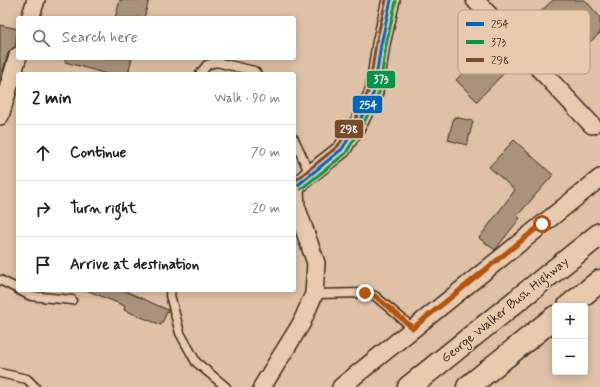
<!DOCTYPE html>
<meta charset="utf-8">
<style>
body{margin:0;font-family:Mynerve,sans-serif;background:#f6f6f6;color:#222}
.controls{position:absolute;right:12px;bottom:12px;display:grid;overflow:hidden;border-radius:4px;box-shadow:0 2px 10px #0003}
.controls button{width:36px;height:36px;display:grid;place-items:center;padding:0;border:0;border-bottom:1px solid #e0e0e0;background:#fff;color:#222;font:20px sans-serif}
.stop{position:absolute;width:12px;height:12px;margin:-9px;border:3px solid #b45309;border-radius:50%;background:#fff}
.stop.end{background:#b45309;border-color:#fff;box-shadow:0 1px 4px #0008}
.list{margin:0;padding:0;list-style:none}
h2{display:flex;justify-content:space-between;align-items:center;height:52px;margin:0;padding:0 16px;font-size:17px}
h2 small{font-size:13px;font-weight:400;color:#767676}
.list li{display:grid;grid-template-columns:26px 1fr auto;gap:12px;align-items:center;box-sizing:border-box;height:56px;padding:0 16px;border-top:1px solid #e0e0e0}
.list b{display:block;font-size:15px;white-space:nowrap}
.list em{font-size:13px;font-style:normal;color:#767676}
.icon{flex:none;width:22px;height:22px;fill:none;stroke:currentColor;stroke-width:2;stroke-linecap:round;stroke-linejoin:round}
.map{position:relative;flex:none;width:600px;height:387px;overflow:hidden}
.search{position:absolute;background:#fff;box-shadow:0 2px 10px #0003;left:16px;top:16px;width:280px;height:44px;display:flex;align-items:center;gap:10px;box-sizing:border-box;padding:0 14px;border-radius:4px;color:#767676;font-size:15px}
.panel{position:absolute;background:#fff;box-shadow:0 2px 10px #0003;left:16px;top:72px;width:280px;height:220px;border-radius:4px}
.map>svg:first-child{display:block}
</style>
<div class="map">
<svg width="600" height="387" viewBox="0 0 600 387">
<rect width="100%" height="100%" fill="#dec1a6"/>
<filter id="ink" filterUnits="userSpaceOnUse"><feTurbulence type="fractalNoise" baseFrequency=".025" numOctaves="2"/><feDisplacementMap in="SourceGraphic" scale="8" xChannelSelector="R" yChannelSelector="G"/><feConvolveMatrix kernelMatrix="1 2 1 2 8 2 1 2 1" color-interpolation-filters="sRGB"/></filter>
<g filter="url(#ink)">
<path fill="#aa937c" stroke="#3b2a1e" d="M120,0H149L144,18H115Z
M553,0H585L600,17V33L582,49L564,29L559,34L539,13Z
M0,25L18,29L15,47L8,53L0,81Z
M497,38L508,50L496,63L505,72L477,101L456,80Z
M65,58H132L128,74H107L65,62Z
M454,117L473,121L467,145L448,140Z
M514,140L553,175L517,216L520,218L495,250L479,238L515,190L489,167Z
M86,290H123L168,310L161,325L124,310L125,306Z"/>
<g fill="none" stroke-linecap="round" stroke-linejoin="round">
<defs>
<path id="lane" d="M200,74L207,65L216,62L254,71L257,74
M294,139L310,174
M0,280L18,289
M19,290L31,296L72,300
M171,290L170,295L180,333L196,362L226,387
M314,294L365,293L375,296L413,328
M0,373L27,379L35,387"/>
<path id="street" d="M475,0L592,125
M30,18L36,0
M0,116L18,56
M262,387L301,324L314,294L316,263L296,206L295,190L298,185L310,174L342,149L359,122L374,92L381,44L391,0
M341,387L600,178"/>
<path id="highway" d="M569,306L600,281
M409,387L600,234
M468,387L555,317"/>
</defs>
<use href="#lane" stroke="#3b2a1e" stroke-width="11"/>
<use href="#street" stroke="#3b2a1e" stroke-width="20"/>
<use href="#highway" stroke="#3b2a1e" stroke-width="25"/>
<use href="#lane" stroke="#e8cbaf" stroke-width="8"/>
<use href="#street" stroke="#e8cbaf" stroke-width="17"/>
<use href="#highway" stroke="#e8cbaf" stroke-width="22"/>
<defs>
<path id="bus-1" d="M298,185L342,149L359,122L374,92L381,44L391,0"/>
<path id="bus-2" d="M301,189L346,153L363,124L379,93L386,45L396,1"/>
<path id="bus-3" d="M295,181L338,146L355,120L369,90L376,43L386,0"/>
</defs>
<use href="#bus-1" stroke="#e8cbaf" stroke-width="6"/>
<use href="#bus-2" stroke="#e8cbaf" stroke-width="6"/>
<use href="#bus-3" stroke="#e8cbaf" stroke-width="6"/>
<use href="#bus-1" stroke="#0065bd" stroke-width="3"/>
<use href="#bus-2" stroke="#099349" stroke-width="3"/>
<use href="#bus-3" stroke="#7a4b2a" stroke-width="3"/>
</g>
</g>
<g fill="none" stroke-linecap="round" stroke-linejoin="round" filter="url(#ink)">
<path stroke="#b45309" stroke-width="5" d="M365,293L375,296L413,328L542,224"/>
</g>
<g text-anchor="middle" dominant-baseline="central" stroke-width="3" stroke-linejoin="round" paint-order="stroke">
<g font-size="13" fill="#3b2a1e" stroke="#e8cbaf">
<text transform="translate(505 310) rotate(-39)">George Walker Bush Highway</text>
</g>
</g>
<rect x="458" y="10" width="132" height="64" rx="6" fill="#e8cbaf" stroke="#b49b84" stroke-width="1"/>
<rect x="466" y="22" width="18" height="4" fill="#0065bd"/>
<rect x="466" y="40" width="18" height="4" fill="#099349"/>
<rect x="466" y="58" width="18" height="4" fill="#7a4b2a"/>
<g font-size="11" fill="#3b2a1e">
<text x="491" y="28">254</text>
<text x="491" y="46">373</text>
<text x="491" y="64">298</text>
</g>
<g stroke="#e8cbaf" stroke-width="1.5">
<rect x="366" y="70" width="30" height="19" rx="4" fill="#099349"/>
<rect x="352" y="95" width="31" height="19" rx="4" fill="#0065bd"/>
<rect x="334" y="119" width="30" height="20" rx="4" fill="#7a4b2a"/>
</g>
<g font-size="11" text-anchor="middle" font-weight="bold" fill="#fff">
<text x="381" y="83">373</text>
<text x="368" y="109">254</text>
<text x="349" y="133">298</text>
</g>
</svg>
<div class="controls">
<button>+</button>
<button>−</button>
</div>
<div class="stop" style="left:542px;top:224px"></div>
<div class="stop end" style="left:365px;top:293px"></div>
<div class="search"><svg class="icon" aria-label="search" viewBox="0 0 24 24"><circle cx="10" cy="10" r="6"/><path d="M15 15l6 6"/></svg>Search here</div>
<section class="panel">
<h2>2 min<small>Walk · 90 m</small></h2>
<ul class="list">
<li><svg class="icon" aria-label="ahead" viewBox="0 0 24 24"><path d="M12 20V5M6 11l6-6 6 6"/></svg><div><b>Continue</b></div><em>70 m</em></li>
<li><svg class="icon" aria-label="right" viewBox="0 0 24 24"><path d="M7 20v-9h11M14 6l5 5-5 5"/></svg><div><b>Turn right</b></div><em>20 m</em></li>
<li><svg class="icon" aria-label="arrive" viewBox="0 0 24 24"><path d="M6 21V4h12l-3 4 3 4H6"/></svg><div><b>Arrive at destination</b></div></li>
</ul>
</section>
</div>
